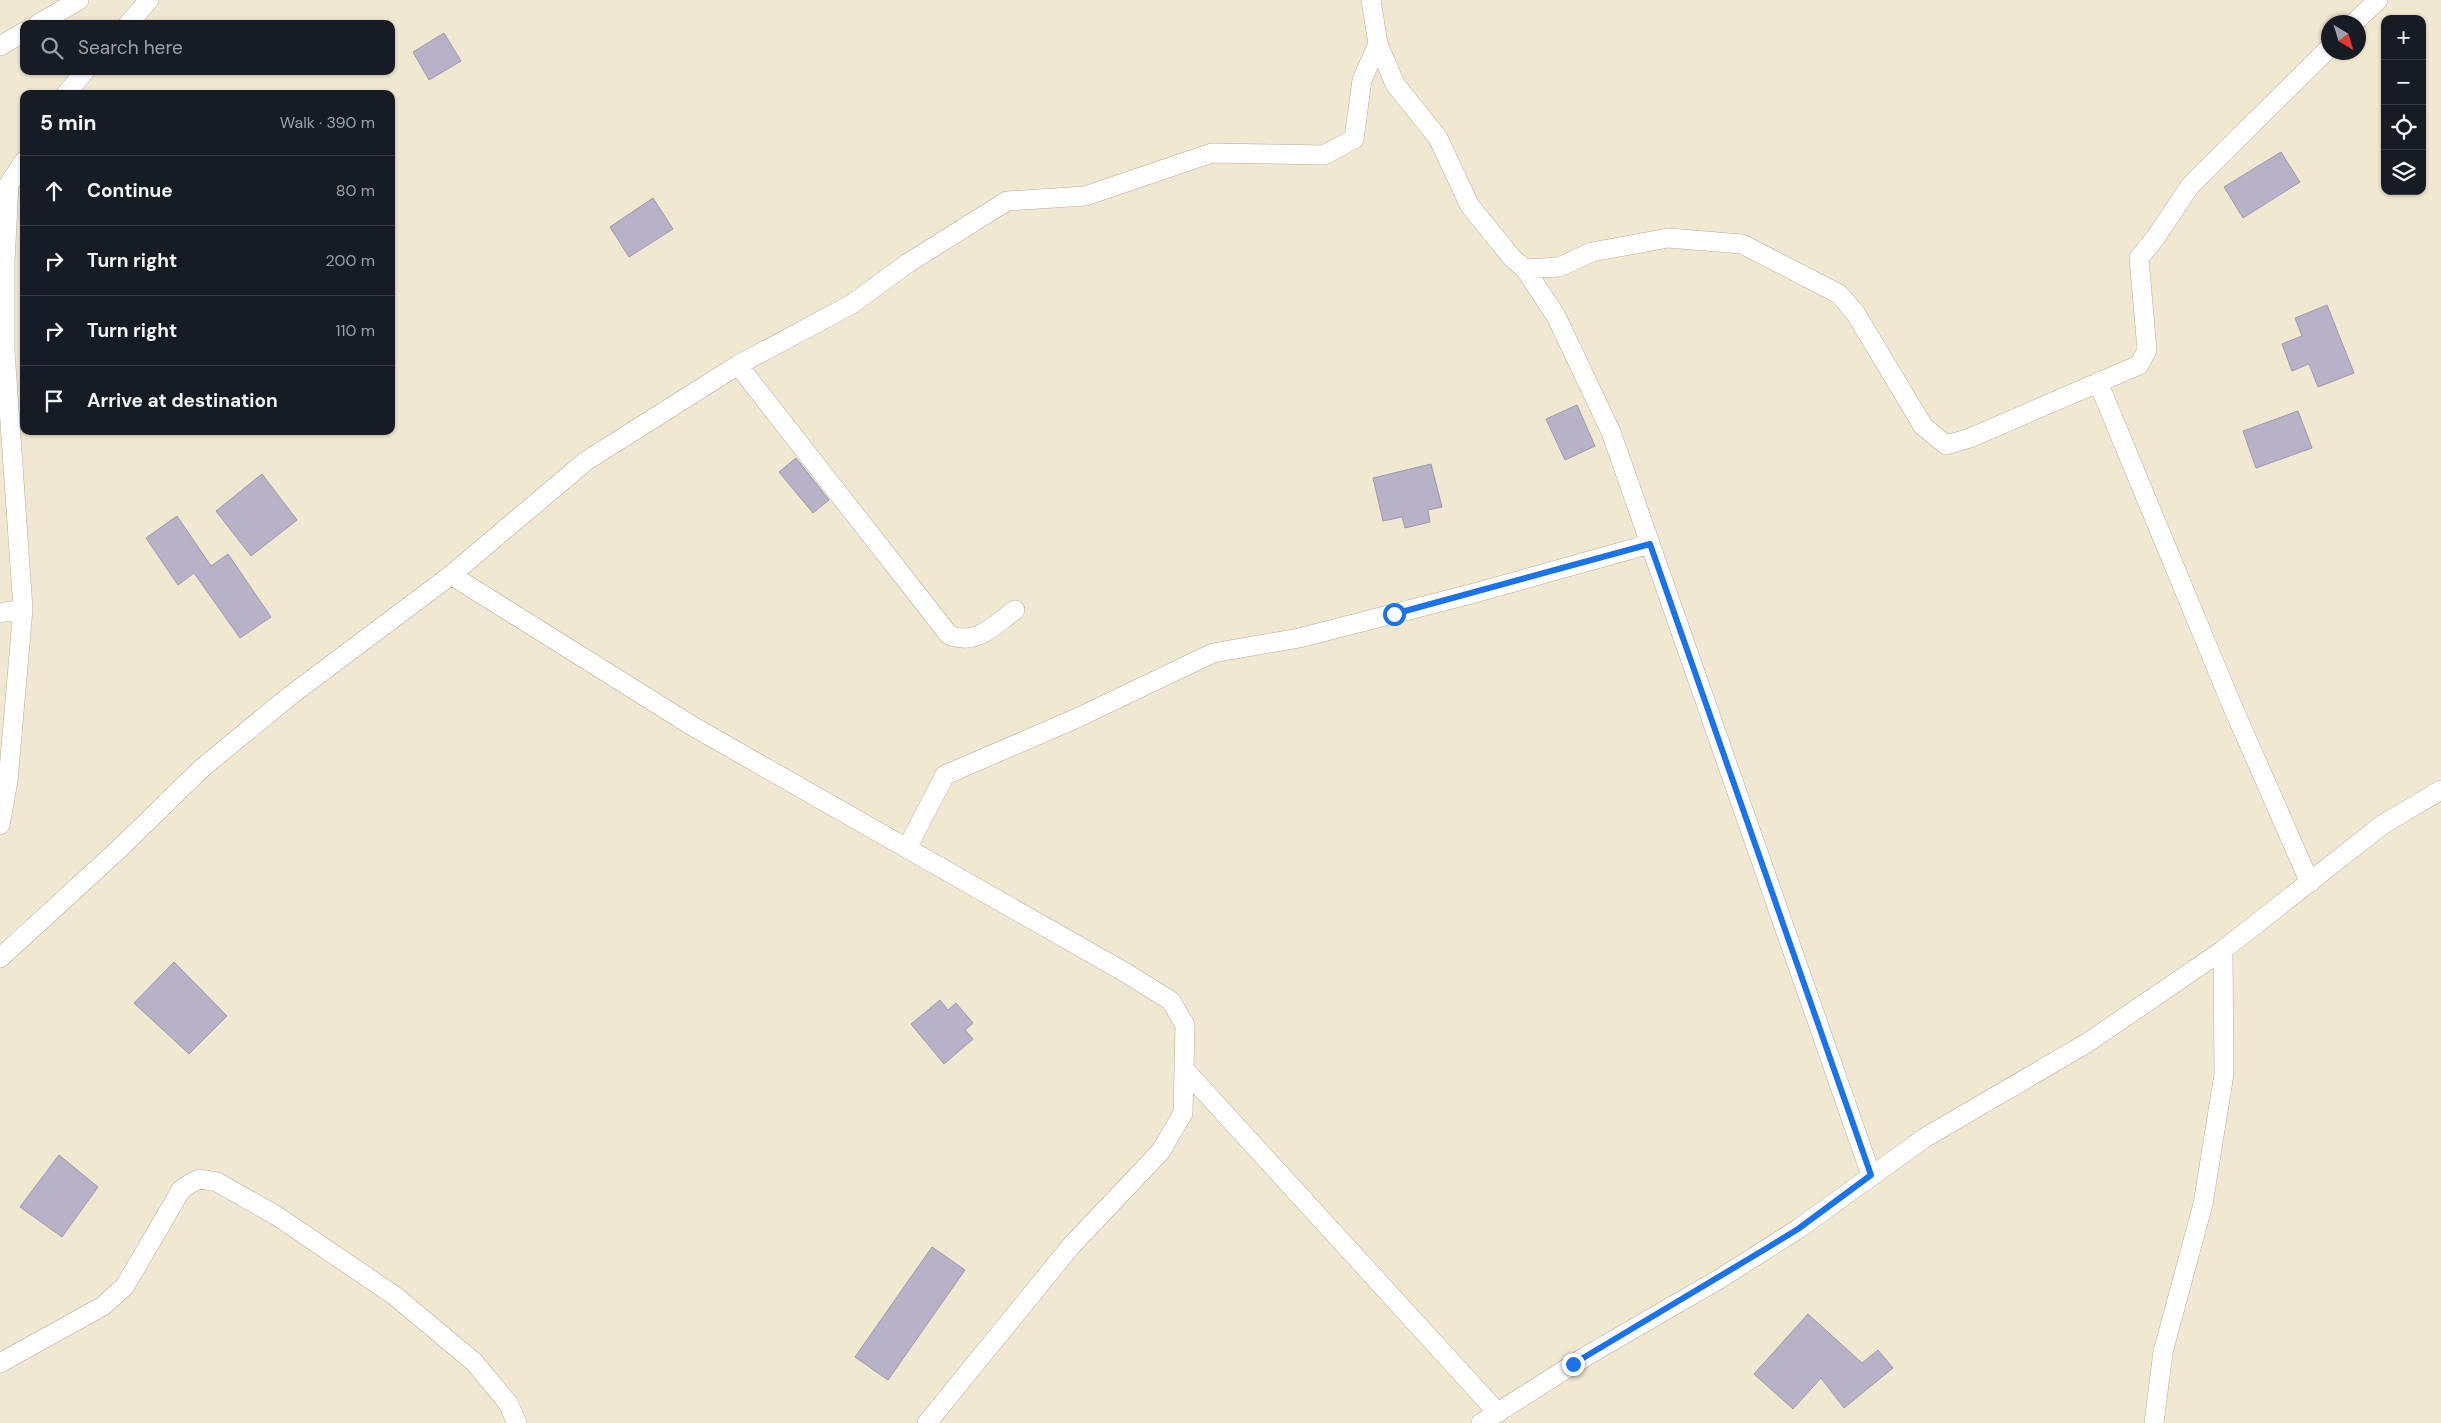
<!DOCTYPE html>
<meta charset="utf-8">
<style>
body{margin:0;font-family:"DM Sans",sans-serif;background:#20242c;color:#f1f3f6}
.controls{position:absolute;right:15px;top:15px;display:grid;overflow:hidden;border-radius:10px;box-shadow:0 1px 4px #0004}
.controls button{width:45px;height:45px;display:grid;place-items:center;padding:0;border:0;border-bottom:1px solid #363941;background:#171b24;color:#f1f3f6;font:25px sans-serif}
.compass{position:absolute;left:2321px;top:15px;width:45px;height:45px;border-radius:50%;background:#171b24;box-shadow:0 1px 4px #0004;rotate:142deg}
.stop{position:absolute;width:15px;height:15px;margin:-11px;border:4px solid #1a73e8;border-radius:50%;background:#fff}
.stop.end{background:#1a73e8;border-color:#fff;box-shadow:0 1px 5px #0008}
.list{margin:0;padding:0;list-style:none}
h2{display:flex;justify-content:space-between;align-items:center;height:65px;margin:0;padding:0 20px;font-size:21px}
h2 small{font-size:16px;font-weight:400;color:#9ea1a6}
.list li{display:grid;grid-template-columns:32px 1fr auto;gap:15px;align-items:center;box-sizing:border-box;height:70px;padding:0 20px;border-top:1px solid #363941}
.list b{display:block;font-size:19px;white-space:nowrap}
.list em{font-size:16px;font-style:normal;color:#9ea1a6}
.icon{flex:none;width:28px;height:28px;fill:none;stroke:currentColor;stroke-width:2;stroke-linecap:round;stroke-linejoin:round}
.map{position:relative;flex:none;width:2441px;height:1423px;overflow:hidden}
.search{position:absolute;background:#171b24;box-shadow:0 1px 4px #0004;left:20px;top:20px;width:375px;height:55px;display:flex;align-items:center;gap:12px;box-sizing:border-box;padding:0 18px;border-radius:10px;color:#9ea1a6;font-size:19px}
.panel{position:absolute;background:#171b24;box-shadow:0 1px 4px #0004;left:20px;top:90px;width:375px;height:345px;border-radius:10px}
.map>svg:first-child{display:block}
</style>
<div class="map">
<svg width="2441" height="1423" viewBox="0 0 2441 1423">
<rect width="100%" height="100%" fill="#f1e8d2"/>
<path fill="#b7b2c8" stroke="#9d98ad" d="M444,33L461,61L429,80L413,52Z
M2281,152L2300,182L2243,218L2224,187Z
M653,198L673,229L629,257L610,227Z
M2327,305L2354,373L2318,387L2309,364L2292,371L2282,344L2302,336L2295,318Z
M1577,405L1595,446L1565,460L1546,419Z
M2298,411L2312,448L2256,468L2243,431Z
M796,458L829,500L813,513L779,472Z
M1431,464L1442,507L1428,510L1430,522L1405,528L1402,517L1383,521L1373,478Z
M262,474L297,520L251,556L216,511Z
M177,516L211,566L228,554L271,617L240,638L194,573L178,585L146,538Z
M174,962L227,1016L189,1054L134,1003Z
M940,1000L948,1010L956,1003L973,1023L965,1030L973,1039L944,1064L911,1024Z
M59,1155L98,1187L62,1237L20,1207Z
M932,1247L965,1270L888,1380L855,1357Z
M1808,1314L1862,1363L1878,1350L1893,1368L1844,1408L1821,1378L1793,1409L1754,1374Z"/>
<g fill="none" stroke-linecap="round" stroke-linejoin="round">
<defs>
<path id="minor" d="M1371,0L1378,44L1395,84L1438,138L1470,206L1513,259L1525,269L1559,267L1592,252L1668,238L1742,244L1839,294L1856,314L1923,426L1946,445L1970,438L2139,365L2147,350L2139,258L2156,237L2190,186L2328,49
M2355,22L2378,0
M38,24L79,0
M128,24L149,0
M0,46L24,32
M66,94L85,71
M1525,269L1556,316L1611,432L1871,1175
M738,365L949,635C977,646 993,626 1015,610
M2098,382L2231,703L2310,883
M451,575L694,727L1126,973L1171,1001L1185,1025L1183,1113L1161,1151L1071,1246L927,1423
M0,613L23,609
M0,825L8,781L23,609L5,351V262L9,184L24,161
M907,848L945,775L1077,718L1213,653L1299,638L1471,594L1650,544
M0,958L118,850L202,768L291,695L451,575L586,461L738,365L852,304L908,263L1007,201L1085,196L1212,153L1324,155L1354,139L1362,80L1378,44
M1185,1070L1498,1413
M0,1363L103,1306L125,1286L181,1190L191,1183L200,1179L217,1182L277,1216L395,1296L474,1362L508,1403L517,1423
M1481,1423L1588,1355L1721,1278L1798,1229L1926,1137L2087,1043L2223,950L2382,825L2441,790
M2154,1423L2163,1352L2203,1204L2224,1074L2223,950"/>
</defs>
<use href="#minor" stroke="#b6ad99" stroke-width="20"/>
<use href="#minor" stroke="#fff" stroke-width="19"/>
</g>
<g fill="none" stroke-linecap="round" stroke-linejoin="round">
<path stroke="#1a73e8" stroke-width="6" d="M1394,614L1650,544L1871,1175L1798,1229L1767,1248L1573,1364"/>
</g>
</svg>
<div class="controls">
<button>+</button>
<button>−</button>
<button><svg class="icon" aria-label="locate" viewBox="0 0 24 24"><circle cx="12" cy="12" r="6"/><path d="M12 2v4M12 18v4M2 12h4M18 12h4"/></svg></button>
<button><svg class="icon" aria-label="layers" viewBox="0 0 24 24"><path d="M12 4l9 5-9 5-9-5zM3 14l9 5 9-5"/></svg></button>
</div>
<svg class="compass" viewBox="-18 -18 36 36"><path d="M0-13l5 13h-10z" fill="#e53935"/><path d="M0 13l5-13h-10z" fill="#9ea1a6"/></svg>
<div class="stop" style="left:1394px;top:614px"></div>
<div class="stop end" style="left:1573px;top:1364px"></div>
<div class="search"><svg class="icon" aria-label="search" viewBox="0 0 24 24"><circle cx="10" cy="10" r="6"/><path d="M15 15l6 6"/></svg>Search here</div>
<section class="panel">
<h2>5 min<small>Walk · 390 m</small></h2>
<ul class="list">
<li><svg class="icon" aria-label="ahead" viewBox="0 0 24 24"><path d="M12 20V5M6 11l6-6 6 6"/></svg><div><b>Continue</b></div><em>80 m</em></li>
<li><svg class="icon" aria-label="right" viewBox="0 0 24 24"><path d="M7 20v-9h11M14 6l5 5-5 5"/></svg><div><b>Turn right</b></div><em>200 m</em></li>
<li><svg class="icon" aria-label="right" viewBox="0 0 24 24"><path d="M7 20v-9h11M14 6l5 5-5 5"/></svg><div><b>Turn right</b></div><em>110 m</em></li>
<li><svg class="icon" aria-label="arrive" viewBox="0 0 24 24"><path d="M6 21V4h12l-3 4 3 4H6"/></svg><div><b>Arrive at destination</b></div></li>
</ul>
</section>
</div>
